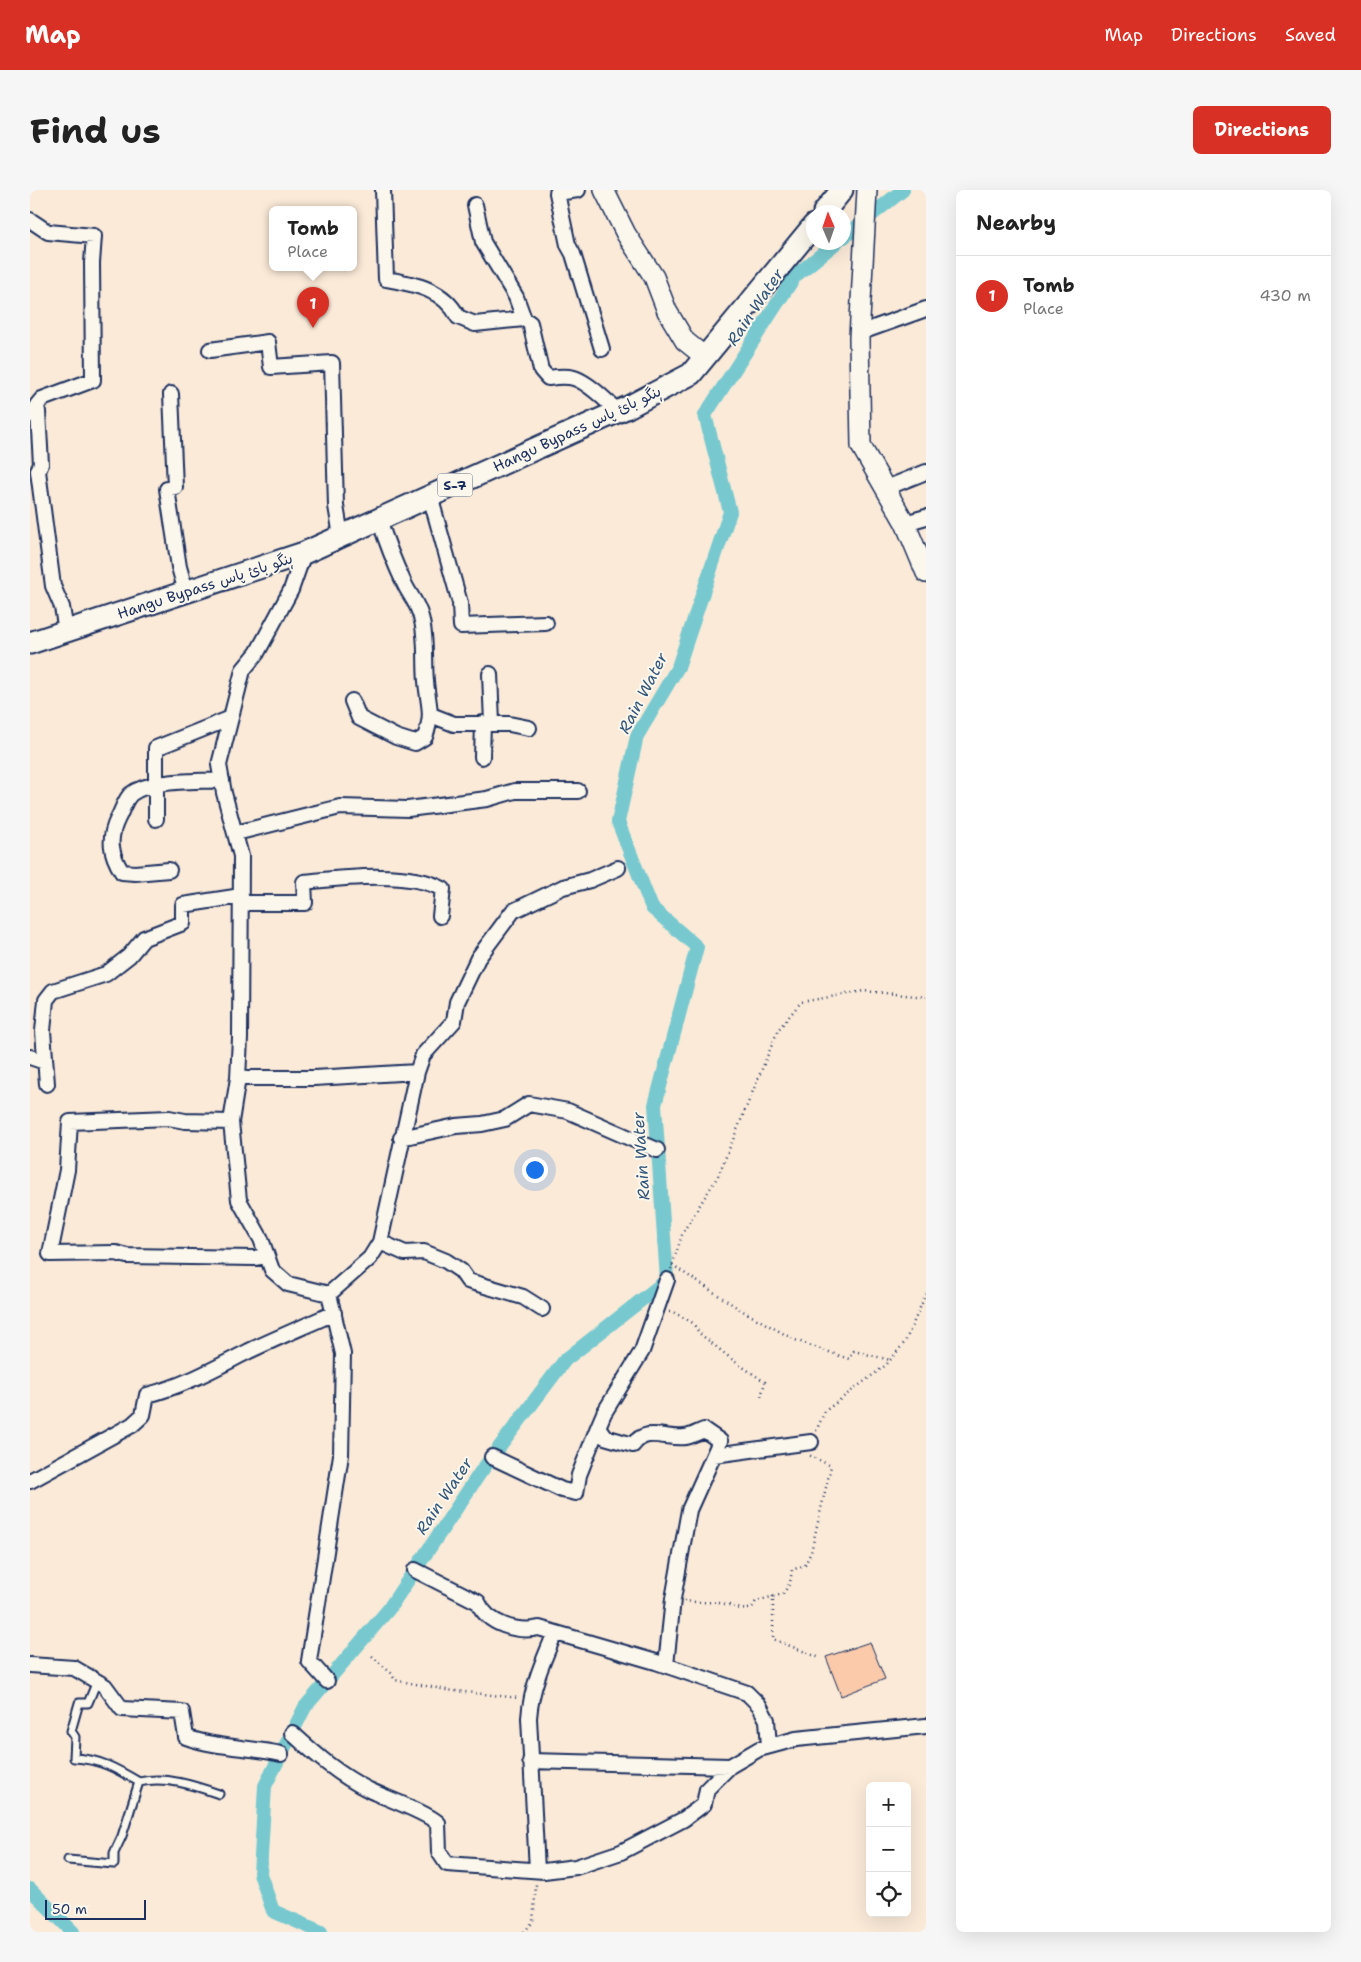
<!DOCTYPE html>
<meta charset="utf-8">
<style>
body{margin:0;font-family:"Shantell Sans","Playpen Sans Arabic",sans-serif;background:#f6f6f6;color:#222}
.controls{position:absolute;right:15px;bottom:15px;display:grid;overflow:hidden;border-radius:8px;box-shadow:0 5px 20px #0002}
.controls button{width:45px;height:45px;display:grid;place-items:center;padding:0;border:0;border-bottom:1px solid #e0e0e0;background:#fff;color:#222;font:25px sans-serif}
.compass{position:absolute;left:776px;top:15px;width:45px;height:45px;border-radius:50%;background:#fff;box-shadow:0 5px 20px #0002;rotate:358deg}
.scale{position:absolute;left:15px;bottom:12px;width:101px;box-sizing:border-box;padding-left:5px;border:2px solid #1b2f5e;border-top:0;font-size:14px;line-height:18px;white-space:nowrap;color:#1b2f5e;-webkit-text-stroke:4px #fbf7ec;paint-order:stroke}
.you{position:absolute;left:504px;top:979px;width:18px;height:18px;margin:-12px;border:4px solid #fff;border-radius:50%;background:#1a73e8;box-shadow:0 0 0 8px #1a73e833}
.badge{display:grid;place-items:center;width:32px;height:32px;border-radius:50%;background:#d93025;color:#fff;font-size:16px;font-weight:700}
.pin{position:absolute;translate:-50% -41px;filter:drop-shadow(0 1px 2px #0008)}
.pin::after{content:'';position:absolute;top:26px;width:18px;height:15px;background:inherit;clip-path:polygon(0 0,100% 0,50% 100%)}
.popup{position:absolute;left:239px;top:16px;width:88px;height:65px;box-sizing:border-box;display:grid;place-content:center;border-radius:8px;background:#fff;filter:drop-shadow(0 1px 4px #0005);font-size:16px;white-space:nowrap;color:#767676}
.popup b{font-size:19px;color:#222}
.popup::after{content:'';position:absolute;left:50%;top:100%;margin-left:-10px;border:10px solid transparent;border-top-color:#fff}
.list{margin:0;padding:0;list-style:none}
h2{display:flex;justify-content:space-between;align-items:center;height:65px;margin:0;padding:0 20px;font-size:21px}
h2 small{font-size:16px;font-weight:400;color:#767676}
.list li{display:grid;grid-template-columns:32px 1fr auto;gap:15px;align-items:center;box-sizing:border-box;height:80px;padding:0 20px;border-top:1px solid #e0e0e0}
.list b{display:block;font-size:19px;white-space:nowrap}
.list p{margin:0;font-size:16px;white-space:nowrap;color:#767676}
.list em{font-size:16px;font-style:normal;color:#767676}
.icon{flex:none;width:28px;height:28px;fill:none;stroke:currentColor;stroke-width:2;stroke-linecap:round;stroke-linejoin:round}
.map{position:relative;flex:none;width:896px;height:1742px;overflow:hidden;border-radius:8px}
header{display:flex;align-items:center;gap:30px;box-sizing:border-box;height:70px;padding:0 25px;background:#d93025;color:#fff}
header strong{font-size:24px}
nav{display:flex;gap:28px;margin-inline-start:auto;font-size:18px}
.intro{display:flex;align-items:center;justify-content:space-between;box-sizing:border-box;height:120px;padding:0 30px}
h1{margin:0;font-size:35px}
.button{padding:12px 22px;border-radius:8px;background:#d93025;color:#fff;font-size:18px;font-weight:700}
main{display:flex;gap:30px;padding:0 30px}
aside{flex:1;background:#fff;border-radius:8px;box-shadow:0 5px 20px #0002}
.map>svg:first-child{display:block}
</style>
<header>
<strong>Map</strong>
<nav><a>Map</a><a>Directions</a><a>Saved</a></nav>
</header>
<div class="intro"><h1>Find us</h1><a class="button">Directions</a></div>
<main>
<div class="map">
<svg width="896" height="1742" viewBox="0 0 896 1742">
<rect width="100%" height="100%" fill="#fbead8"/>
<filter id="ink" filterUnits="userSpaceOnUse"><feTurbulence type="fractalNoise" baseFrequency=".02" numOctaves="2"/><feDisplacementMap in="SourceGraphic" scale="10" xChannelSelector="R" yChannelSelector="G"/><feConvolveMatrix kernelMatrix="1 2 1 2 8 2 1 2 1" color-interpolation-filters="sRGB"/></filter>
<g filter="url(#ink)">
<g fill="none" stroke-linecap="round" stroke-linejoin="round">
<path stroke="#78c9cf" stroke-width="14" d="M814,47L873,0
M0,1699L43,1742
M291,1742L243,1721L230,1684L235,1596L275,1517L358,1420L450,1283L535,1170L637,1090L625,915L667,757L622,718L588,632L607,546L648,477L700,322L675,225L765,86L807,52"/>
</g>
<path fill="#fbcaab" stroke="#1b2f5e" d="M840,1452L855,1489L811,1506L796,1467Z"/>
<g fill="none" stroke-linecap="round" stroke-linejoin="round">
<defs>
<path id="lane" d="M67,1491L58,1513H49L41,1541L45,1547L44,1568C70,1569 87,1579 109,1592
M38,1670L84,1674V1663L92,1646L109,1592C136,1586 163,1595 189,1604"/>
<path id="street" d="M353,0L356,89C384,94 414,99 428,127L445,134L494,129L500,133L511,180L518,188C525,187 532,186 539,187C554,188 577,211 588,222
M548,0L527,3L538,55L543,64L572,159
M445,15L453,52L486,107L494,129
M0,30L18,42L64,46L62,73L63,190L12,209L7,215L8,222
M829,143L896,119
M180,160L238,152L241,177L302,173L306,316L311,346
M141,204L145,297L137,299L149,377L156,402
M0,225L8,222L11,274L8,281L23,396L32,417L36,441
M856,298L896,282
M400,306L430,413L431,436L516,433
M875,333L896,327
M274,363L261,400L227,463L213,480L189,575L194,603L211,666L210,848L208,888L201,932L209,1010L231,1049L242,1080L258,1094L299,1104L313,1164L311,1265L279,1471L297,1491
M460,484L462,533
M322,511L329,528L366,547L385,553L395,547C404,522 398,516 396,491C394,470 397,448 391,427C387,412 380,406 374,393C364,372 356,351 349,329
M401,525L424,534H479L499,538
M452,567L453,533
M126,629V558L201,528
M206,643L310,617L378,619L457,609L485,601H548
M139,680L105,683L92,682C80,663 78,648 88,628C92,621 95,609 101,604C120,589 167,592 192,590
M211,713H275L274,692C313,688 379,680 413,699L410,726
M0,867L15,872
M208,888H284L387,882
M17,894L13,841L16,810L23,801L76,784L99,766L114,748L153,733V715L211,706
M201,932L155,931L139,928L40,932L37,980L20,1064L86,1063L97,1066L224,1068L237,1066
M371,948L426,936L452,934L475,929L499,914L538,921L627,960
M350,1052L375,1063L394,1062L416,1071L431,1081L438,1091L493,1107L512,1119
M299,1104L340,1068L350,1052L387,882L393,865L424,831L427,812L448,768L483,721L533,697L560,690L588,678
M684,1265L781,1252
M462,1267L532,1300L546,1303L549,1285L568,1237
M0,1291L102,1235L113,1225L117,1205C154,1196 185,1178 219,1161C247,1148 275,1136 304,1123
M385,1380L448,1412C457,1434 487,1443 509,1438L626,1472L717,1503L729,1515L737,1530L739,1556
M0,1475L44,1478L75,1496L92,1519L152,1522L156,1547C186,1558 220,1557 251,1564
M636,1475L643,1409L659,1320L690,1251L674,1240C668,1242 662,1246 655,1247C637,1250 616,1236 603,1255L575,1247L568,1237L574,1223L612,1161L637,1090
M262,1543C286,1565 309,1585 339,1600C356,1608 396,1622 408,1633L409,1662L417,1674L514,1681L546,1677L591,1662L654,1629L674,1614L677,1599L700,1576L729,1559L766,1549L896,1536
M500,1571L700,1576
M507,1680L499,1528C501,1498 513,1471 525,1443"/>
<path id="secondary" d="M574,0L596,44L624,87L637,121L655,151L675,167
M837,0L829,148L831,256L875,333L896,383"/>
<path id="primary" d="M794,22L812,0
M0,453L274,363L598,217L661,184L784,35"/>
</defs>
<use href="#lane" stroke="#1b2f5e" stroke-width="11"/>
<use href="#street" stroke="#1b2f5e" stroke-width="18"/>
<use href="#secondary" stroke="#1b2f5e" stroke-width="22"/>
<use href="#primary" stroke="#1b2f5e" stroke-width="25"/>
<path stroke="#1b2f5e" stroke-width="2.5" stroke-dasharray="1 4" stroke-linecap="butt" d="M642,1075L711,1120L765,1150L819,1169L824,1161L860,1170
M641,1079L653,1042L688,986L748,840L771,812L834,801L896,807
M639,1122H643L663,1133L669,1143L704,1171L735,1192L731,1207
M786,1241L795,1221L856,1175L875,1152L896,1104
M743,1406V1449L790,1468
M654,1411C668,1413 686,1411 699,1415C708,1418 713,1421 722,1418L726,1411L753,1404L760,1393L762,1380L775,1375L781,1362L801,1276L779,1265
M342,1466L361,1483L365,1490L417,1500L489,1508
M494,1742L503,1732L506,1694"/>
<use href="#lane" stroke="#fbf7ec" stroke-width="7"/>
<use href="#street" stroke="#fbf7ec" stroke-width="14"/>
<use href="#secondary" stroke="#fbf7ec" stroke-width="19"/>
<use href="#primary" stroke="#fbf7ec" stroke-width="21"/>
</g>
</g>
<g text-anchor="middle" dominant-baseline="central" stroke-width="4" stroke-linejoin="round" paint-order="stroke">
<rect fill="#fbf7ec" stroke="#5e6b89" stroke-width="1" x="407.5" y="283.5" width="35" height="23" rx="4"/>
<g font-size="14" font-weight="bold" fill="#1b2f5e">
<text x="425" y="295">S-7</text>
</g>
<g font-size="15" fill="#1b2f5e" stroke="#fbf7ec">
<text transform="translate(547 239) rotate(-25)">Hangu Bypass ہنگو بائ پاس</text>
<text transform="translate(175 396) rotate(-18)">Hangu Bypass ہنگو بائ پاس</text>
</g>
<g font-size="16" font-style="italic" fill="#32567a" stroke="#fbf7ec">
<text transform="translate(725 117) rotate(-56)">Rain Water</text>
<text transform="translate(613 503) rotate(-63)">Rain Water</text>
<text transform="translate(611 966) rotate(-94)">Rain Water</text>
<text transform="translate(414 1306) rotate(-56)">Rain Water</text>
</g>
</g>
</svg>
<div class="controls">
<button>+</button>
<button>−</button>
<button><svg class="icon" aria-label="locate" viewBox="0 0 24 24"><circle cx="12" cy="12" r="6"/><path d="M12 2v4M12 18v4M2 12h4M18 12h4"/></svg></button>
</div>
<svg class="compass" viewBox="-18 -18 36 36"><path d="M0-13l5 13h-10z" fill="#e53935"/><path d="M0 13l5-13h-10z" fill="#767676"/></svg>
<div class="scale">50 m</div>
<div class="you"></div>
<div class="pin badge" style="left:283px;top:138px">1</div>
<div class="popup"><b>Tomb</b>Place</div>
</div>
<aside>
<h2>Nearby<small></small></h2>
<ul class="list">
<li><span class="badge">1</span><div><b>Tomb</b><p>Place</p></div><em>430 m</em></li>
</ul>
</aside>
</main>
